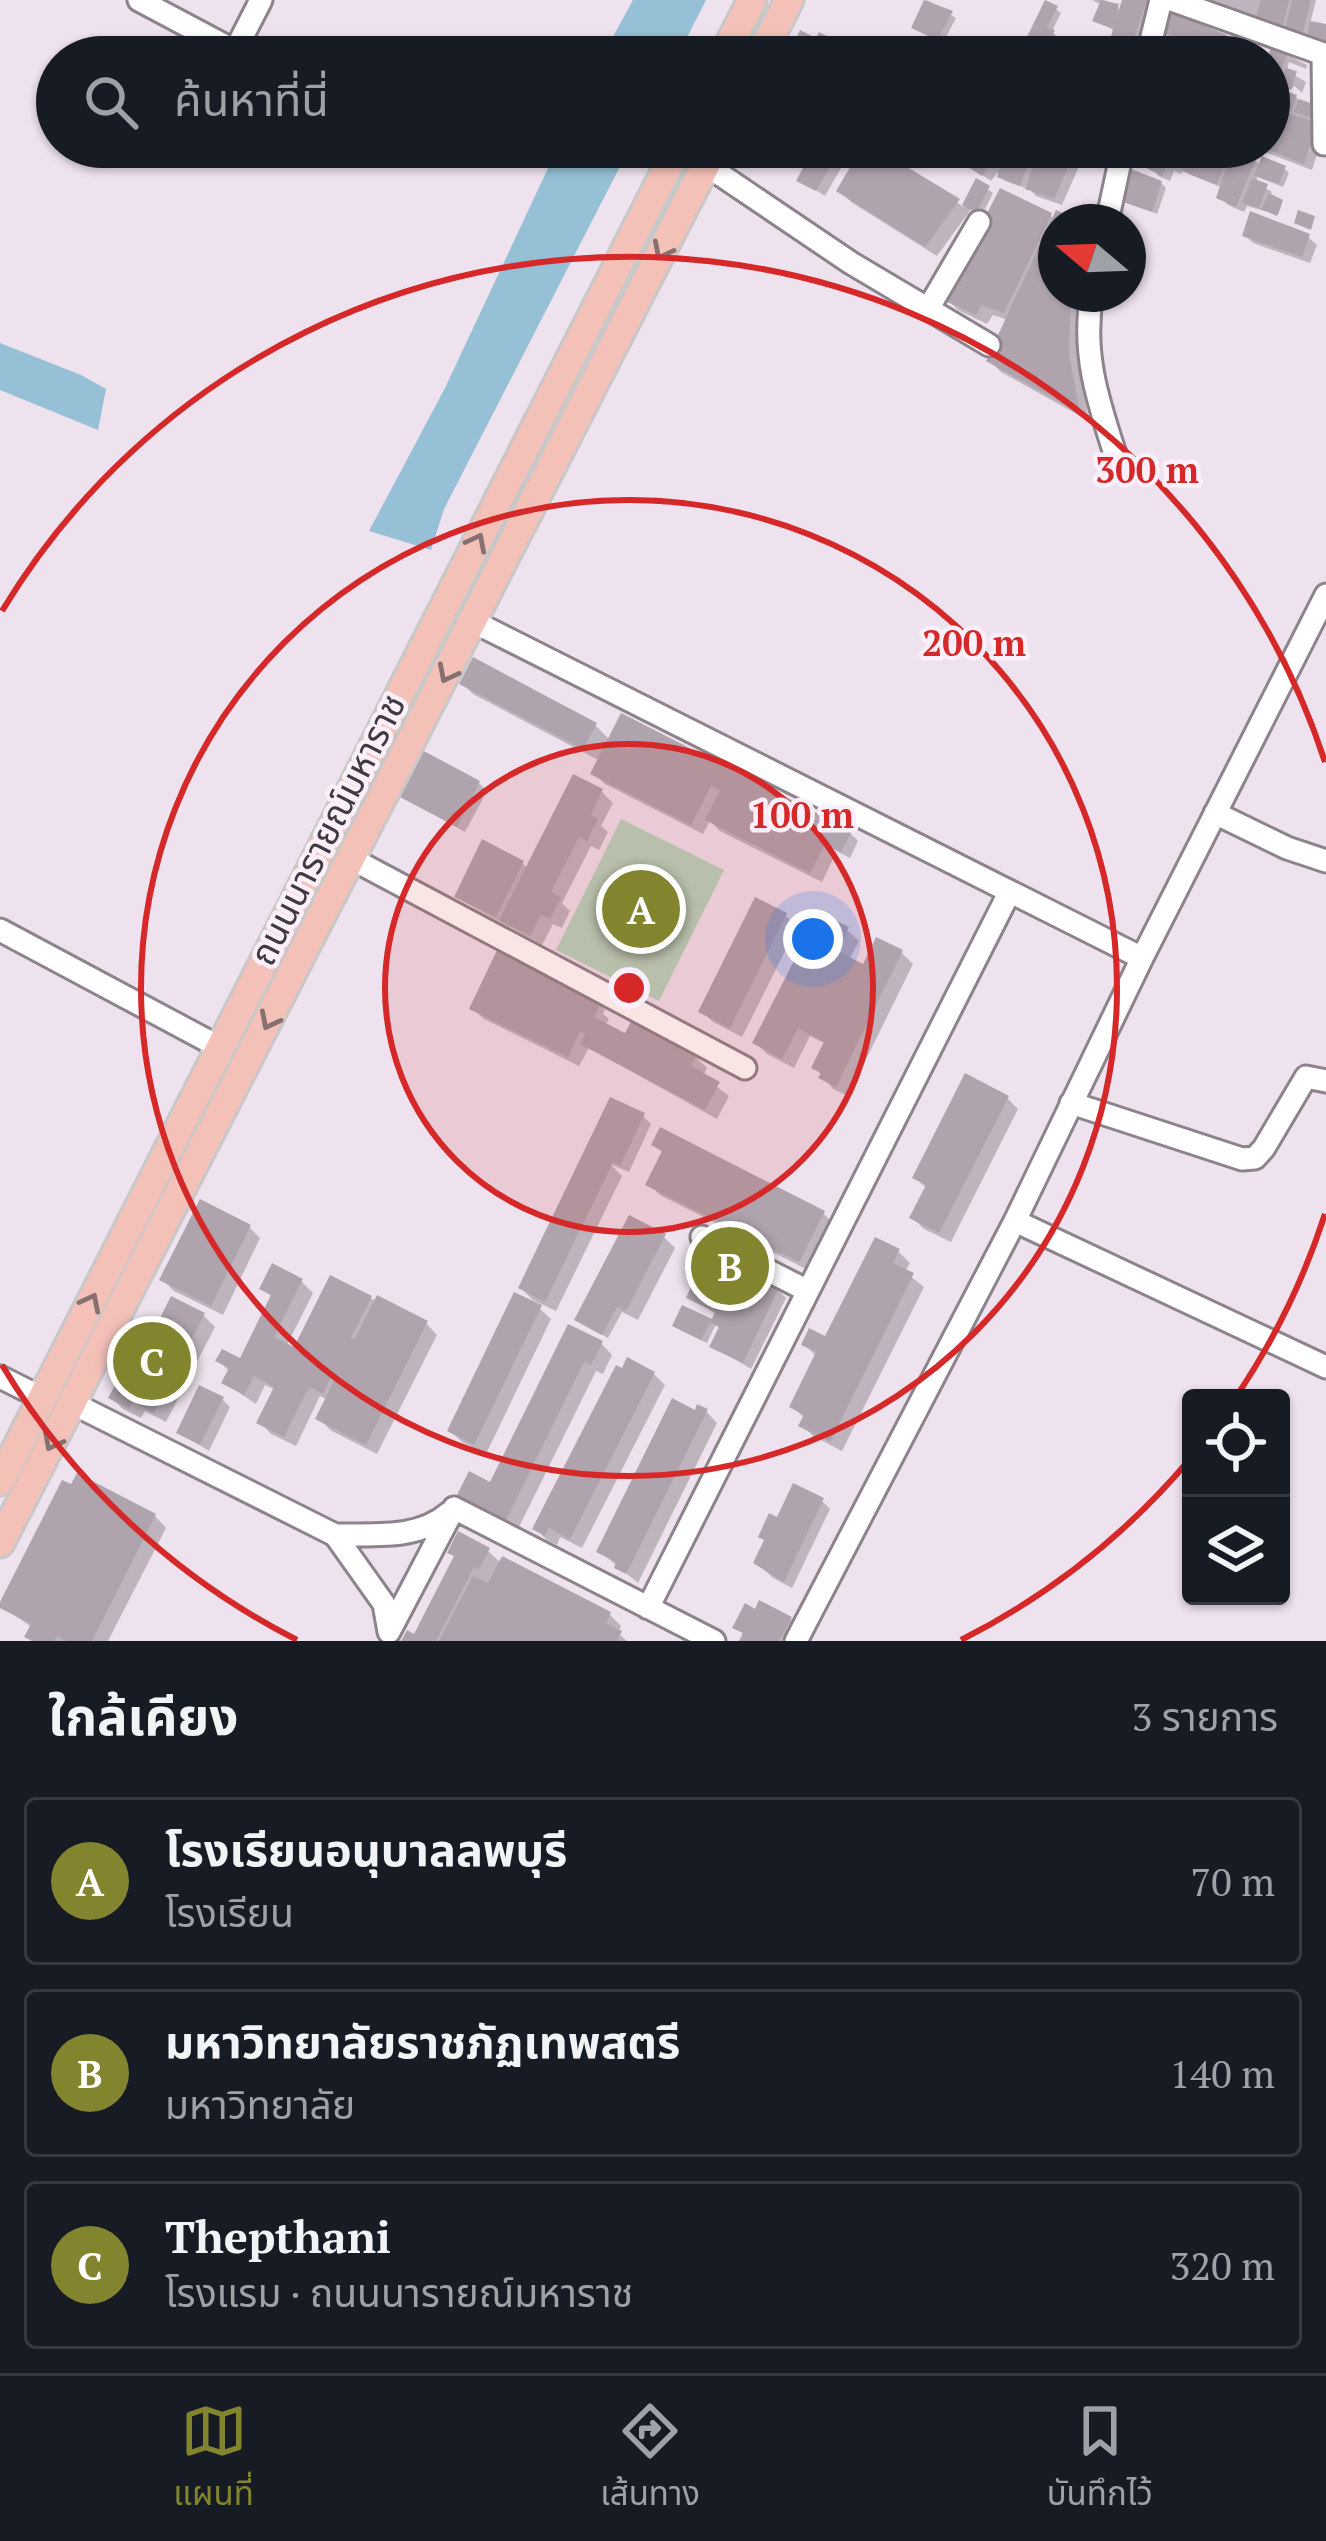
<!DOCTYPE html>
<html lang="th">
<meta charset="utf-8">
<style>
body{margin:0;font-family:"PT Serif","Noto Sans Thai",serif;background:#242831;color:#f1f3f6}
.controls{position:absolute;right:36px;bottom:36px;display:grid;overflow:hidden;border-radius:12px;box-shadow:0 3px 9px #0004}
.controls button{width:108px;height:108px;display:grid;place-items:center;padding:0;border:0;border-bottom:3px solid #363941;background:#171b24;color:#f1f3f6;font:60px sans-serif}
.compass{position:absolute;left:1038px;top:204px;width:108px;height:108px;border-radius:50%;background:#171b24;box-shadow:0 3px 9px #0004;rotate:289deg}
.you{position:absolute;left:813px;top:939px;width:42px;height:42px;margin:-30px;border:9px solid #fff;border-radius:50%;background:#1a73e8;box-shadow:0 0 0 18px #1a73e833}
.badge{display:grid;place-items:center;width:78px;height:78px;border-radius:50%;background:#82842e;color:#fff;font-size:39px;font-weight:700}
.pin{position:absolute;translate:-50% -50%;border:6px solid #fff;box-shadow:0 3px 12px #0006}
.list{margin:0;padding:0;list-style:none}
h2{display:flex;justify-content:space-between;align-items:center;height:156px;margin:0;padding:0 48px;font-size:51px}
h2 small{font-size:39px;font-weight:400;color:#9ea1a6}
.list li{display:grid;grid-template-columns:78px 1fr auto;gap:36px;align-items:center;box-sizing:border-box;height:168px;margin:0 24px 24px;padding:0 24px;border:3px solid #363941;border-radius:12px}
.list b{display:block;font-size:45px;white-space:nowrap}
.list p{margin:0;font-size:39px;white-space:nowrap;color:#9ea1a6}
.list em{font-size:39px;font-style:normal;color:#9ea1a6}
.icon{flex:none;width:66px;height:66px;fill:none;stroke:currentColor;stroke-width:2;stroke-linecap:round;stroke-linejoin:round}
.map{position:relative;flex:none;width:1326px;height:1641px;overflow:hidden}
.search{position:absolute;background:#171b24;box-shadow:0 3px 9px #0004;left:36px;right:36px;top:36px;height:132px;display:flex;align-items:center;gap:30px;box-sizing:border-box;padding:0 42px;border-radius:66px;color:#9ea1a6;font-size:45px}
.sheet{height:732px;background:#171b24}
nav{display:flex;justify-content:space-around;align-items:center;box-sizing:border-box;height:168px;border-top:3px solid #363941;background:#171b24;font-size:33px;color:#9ea1a6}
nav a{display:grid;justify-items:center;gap:6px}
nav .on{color:#82842e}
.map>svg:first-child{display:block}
</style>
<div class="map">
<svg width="1326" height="1641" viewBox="0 0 1326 1641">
<rect width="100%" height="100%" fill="#ede2ed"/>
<path fill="#b4d4bc" d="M621,819L724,870L659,1001L556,950Z"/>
<path fill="#95c0d5" d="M633,0H706L677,57H602Z
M558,147H630L444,509L431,550L369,531L445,388Z
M0,343L81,375L106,389L98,430L0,390Z"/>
<path fill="#0003" d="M927,0L956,18L943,43L915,28Z
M1092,0H1104L1122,11L1125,0H1149L1155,6L1138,57L1120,51L1112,43L1116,31L1096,21L1102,5Z
M1199,0H1316L1310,24L1326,27V48Z
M1056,9L1061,13L1052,31L1057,37L1044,57L1026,46Z
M1161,30L1226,37L1233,45L1258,49L1263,54L1221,57L1169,38Z
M1286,54L1307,65L1306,69L1289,62L1287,71L1306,82L1302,93L1294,86L1292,89L1282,86L1279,92L1296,97L1323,123L1309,119L1324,133L1312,170L1252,147H1269V62Z
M818,147H853L825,196L800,180Z
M866,147L964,207L977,182L993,193L982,215L971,209L937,256L851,202L840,191Z
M941,147H976L1003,167L1028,159L1036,167L1040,157L1015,147H1049L1072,156L1080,164L1062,205L1036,196L1026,185L1025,188L1005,181L997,173L991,181Z
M1139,147H1186L1189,155L1202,159L1207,147H1213L1233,157L1255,160L1261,166L1284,168L1289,173L1283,187L1257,177V183L1272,192L1269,197L1282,204L1278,215L1247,206L1244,212L1228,205L1220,197L1223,188L1191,175L1184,168L1181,174L1174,171L1170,181L1158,176L1151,164L1136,154Z
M1161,183L1166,188L1157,214L1123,200Z
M1050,215L1055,220L1076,222H1056V294H1081L1079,368L1089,421L1001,372L990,361L1008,320L993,315L987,324L958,310L947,299Z
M1245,235L1308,237L1317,245L1310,263L1253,243Z
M462,683L595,725L610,740L850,833L858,841L850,858L823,844L834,857L822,882L720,831L710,821L703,834L605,784L594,773L600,761L473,694Z
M479,783L487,791L465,832L400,795Z
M602,792L613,803L601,826L608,832L599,850L591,846L562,903L570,911L562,928L553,924L542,945L462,901L522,863L529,869Z
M786,916L797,927L742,1037L713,1022L702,1011Z
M847,930L859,941L849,960L864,968L902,953L913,964L848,1096L833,1089L815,1067L826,1044L810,1036L794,1068L767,1054L756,1043Z
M594,998L605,1010L603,1014L609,1019L605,1026L626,1037L634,1024L696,1057L707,1068L703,1076L729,1096L717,1119L589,1048L579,1066L484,1019L472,1008Z
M1007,1098L1018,1109L951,1242L924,1229L913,1218L927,1189L916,1178Z
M643,1116L651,1124L629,1172L610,1164L622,1176L556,1311L533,1300L521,1288Z
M655,1145L823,1213L834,1224L810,1271L660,1195L649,1184L664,1154Z
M249,1227L260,1238L223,1315L174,1291L163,1280Z
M664,1237L675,1248L638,1320L622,1312L608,1338L582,1324Z
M899,1252L910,1263L905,1272L924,1287L842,1451L813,1436L802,1425L805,1419L792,1406L817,1357L804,1344L827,1340Z
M301,1281L313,1293L286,1347L295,1351L370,1298L426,1323L437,1335L377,1454L330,1430L319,1418L328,1400L320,1396L296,1446L271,1434L260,1422L276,1390L265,1385L256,1404L225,1383L230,1372L219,1361L241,1362L273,1298L263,1288Z
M778,1290L786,1298L751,1369L713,1346L721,1330L716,1324L707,1343L680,1330L710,1322L713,1325L717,1315L690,1297Z
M539,1308L551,1319L486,1454L462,1442L451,1431Z
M204,1316L215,1327L166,1422L145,1411L141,1418L123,1409L112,1398L125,1393L155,1334Z
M570,1328L601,1343L612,1355L603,1374L596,1371L517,1531L470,1508L459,1497L491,1486Z
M654,1374L665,1385L582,1548L560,1537L557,1545L547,1540L536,1529Z
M222,1399L230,1407L209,1451L179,1432Z
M706,1411L717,1423L638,1583L599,1551L696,1414Z
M822,1501L830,1509L792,1588L773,1578L757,1563L778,1521Z
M155,1516L166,1528L108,1641H33V1628L1,1606Z
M488,1551L502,1564L610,1615L621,1626L618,1633L627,1641H404L416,1638L456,1558Z
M757,1613L790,1619L798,1627L791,1641H743L745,1636L736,1627Z"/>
<path fill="#afa3ae" d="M924,0L953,11L937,40L911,28Z
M1045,0L1058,6L1047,27L1055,30L1041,55L1022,47Z
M1101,0L1119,4L1115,22L1122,0H1147L1130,51L1109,44L1113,29L1092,21Z
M1261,0H1289L1281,33L1254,24Z
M1292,0H1311L1301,39L1284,33Z
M1164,9L1227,35L1220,54L1158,30Z
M1310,21L1326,24V45L1306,43Z
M800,30L816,38L819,32L868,57H787Z
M1233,36L1260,47L1256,57H1226Z
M1271,46L1288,51L1275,87L1297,95L1290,114L1317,122L1304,164L1260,147H1269L1268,57Z
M1286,68L1297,71L1291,90L1279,86Z
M1299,99L1322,107L1318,120L1294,112Z
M814,147H841L816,191L796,181Z
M862,147H874L960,199L925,247L836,191Z
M936,147H982L996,156L982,176Z
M1040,147H1058L1074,153L1054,199L1025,189Z
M1087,147H1120L1114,165L1084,154Z
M1136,147H1182L1173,168L1166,165L1162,176L1146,168L1149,160L1132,154Z
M1204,147L1230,150L1217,185L1182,171L1189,152L1200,155Z
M1007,148L1030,157L1020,186L997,177Z
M1232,149L1257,157L1236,207L1216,198Z
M1262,156L1286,166L1279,184L1254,175Z
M1131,169L1162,181L1152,212L1120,201Z
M976,178L990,186L976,213L962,205Z
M1252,178L1268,184L1259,208L1242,203Z
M1000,188L1052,213L1004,313L981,305L976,315L943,300Z
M1269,193L1283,200L1277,216L1261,209Z
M1056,210L1084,222H1056V294H1071L1069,355L1080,413L986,361Z
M1298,210L1315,216L1311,230L1294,223Z
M1250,211L1310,234L1302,257L1242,236Z
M473,657L597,723L583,749L459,684Z
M621,713L852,831L841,852L825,844L810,873L705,820L720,790L711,786L691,825L590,774Z
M420,749L480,781L457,827L396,795Z
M573,774L603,789L591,815L598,819L587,841L579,837L551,892L561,898L550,919L541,915L530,936L499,920Z
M482,839L524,861L496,917L454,897Z
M755,897L787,913L730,1028L698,1012Z
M819,912L849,927L837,951L863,964L876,937L903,950L836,1087L818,1078L821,1073L811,1068L824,1042L798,1028L782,1059L752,1043Z
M498,948L596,996L593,1002L599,1006L594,1017L625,1033L632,1020L697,1054L691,1066L720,1082L705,1110L580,1044L585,1034L580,1032L568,1057L469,1009Z
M965,1073L1009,1096L939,1233L909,1218L926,1185L912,1178Z
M610,1097L645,1113L620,1166L613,1162L545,1302L518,1288Z
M660,1127L825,1211L799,1262L645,1185L662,1151L651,1145Z
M200,1199L251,1225L211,1306L159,1280Z
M629,1215L666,1234L626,1311L617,1307L602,1335L574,1320Z
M875,1237L900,1249L893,1263L914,1273L830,1442L798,1426L804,1415L789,1407L816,1352L801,1345L809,1328L825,1336Z
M708,1252L779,1287L743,1363L709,1347L719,1327L710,1323L715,1312L686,1298Z
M272,1263L303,1279L274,1337L294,1347L330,1275L372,1296L351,1338L355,1339L377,1295L428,1321L366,1445L315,1419L334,1381L330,1379L323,1394L309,1387L284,1437L256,1423L274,1387L254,1376L244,1395L221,1383L229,1368L215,1361L222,1349L240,1358L271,1295L259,1289Z
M514,1292L542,1305L474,1445L447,1431Z
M171,1296L205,1313L154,1413L133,1402L129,1409L108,1398L115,1385L123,1389L142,1352L134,1348L146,1326L154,1330Z
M682,1305L712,1319L701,1340L672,1326Z
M568,1324L603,1341L591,1365L584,1362L505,1522L456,1497L469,1471L490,1482Z
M627,1357L655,1372L570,1539L549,1528L545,1536L532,1529L616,1365L622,1368Z
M199,1385L224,1397L200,1445L176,1433Z
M672,1398L695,1410L697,1404L708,1409L626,1574L614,1568L616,1562L596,1552Z
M77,1473L156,1514L92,1641H66L57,1636L54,1641H32L24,1637L31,1624L0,1608V1602L62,1480L71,1484Z
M793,1483L824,1498L784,1582L753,1563L764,1540L758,1537L769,1513L777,1517Z
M458,1531L490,1548L479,1570L474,1567L436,1641H401L407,1630L414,1634L454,1556L447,1553Z
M502,1556L611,1612L606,1623L622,1631L617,1641H439L473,1576L488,1583Z
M759,1600L792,1617L779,1641H739L743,1633L732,1628L745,1603L755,1609Z"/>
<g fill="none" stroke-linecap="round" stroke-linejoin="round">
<defs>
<path id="minor" d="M139,0L235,51L261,0
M1172,0L1326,55
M1323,54L1324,144
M1147,57L1161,0
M706,165L851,263L989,345
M1107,222L1123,147
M1092,294C1081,354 1099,404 1117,460
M928,309L979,222
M474,622L1142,958
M1215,813L1287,848L1326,861
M352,859L745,1068
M0,930L221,1048
M1071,1103L1242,1159L1255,1158L1264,1148L1306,1077L1326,1081
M1015,1221L1326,1367
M702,1237L808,1291
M0,1377L42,1398
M72,1403L335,1535L384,1604L389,1632L454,1508
M454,1508L714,1641
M335,1535C374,1534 418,1540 449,1513
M648,1608L1009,893
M796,1641L1015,1221L1142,958L1326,595"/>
<path id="major" d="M723,57L752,0
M760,57L789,0
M0,1481L678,147
M0,1543L715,147"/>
</defs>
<use href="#minor" stroke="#8d838c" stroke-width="27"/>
<use href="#major" stroke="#c9c8c9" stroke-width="33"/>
<use href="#minor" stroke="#fff" stroke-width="21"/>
<use href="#major" stroke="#f4c1b9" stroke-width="27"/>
</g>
<defs><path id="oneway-chevron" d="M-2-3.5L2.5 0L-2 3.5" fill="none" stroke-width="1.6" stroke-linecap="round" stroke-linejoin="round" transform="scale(3)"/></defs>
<g stroke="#877070">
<use href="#oneway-chevron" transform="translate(662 251) rotate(117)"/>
<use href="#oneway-chevron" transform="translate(477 542) rotate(-63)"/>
<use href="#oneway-chevron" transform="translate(447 674) rotate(117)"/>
<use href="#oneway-chevron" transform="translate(269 1021) rotate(117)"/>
<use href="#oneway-chevron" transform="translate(91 1302) rotate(-63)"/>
<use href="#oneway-chevron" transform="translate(52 1442) rotate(117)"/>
</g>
<circle cx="629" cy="988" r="244" fill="#d62828" fill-opacity=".12"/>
<g fill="none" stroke="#d62828" stroke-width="6">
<circle cx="629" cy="988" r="244"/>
<circle cx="629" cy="988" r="488"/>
<path d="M1325 1214A732 732 0 0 1 1236 1397M1190 1459A732 732 0 0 1 961 1640M297 1640A732 732 0 0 1 2 1365M2 611A732 732 0 0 1 1325 762"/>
</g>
<g text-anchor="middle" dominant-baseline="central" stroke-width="9" stroke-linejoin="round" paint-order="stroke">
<g font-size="36" fill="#3f3a3f" stroke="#fbeffa">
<text transform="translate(327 829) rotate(-63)">ถนนนารายณ์มหาราช</text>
</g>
</g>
<circle cx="629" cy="988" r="18" fill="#d62828" stroke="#fbeffa" stroke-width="6"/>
<g font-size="36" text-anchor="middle" font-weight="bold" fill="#d62828" stroke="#fbeffa" stroke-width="9" stroke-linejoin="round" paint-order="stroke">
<text x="1147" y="483">300 m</text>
<text x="974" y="656">200 m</text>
<text x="802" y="828">100 m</text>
</g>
</svg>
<div class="controls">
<button><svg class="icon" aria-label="locate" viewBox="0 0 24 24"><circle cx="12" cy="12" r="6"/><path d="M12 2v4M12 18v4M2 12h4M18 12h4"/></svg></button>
<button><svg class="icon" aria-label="layers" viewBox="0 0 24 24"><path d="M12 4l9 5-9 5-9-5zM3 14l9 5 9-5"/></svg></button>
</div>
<svg class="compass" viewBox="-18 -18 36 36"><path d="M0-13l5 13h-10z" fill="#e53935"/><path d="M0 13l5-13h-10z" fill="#9ea1a6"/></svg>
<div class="you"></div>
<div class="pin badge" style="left:641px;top:909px">A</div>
<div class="pin badge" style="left:730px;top:1266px">B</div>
<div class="pin badge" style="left:152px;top:1361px">C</div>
<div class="search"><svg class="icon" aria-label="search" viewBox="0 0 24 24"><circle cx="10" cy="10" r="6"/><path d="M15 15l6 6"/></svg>ค้นหาที่นี่</div>
</div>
<section class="sheet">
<h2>ใกล้เคียง<small>3 รายการ</small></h2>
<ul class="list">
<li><span class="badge">A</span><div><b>โรงเรียนอนุบาลลพบุรี</b><p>โรงเรียน</p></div><em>70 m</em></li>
<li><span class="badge">B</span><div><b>มหาวิทยาลัยราชภัฏเทพสตรี</b><p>มหาวิทยาลัย</p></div><em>140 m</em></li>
<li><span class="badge">C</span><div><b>Thepthani</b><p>โรงแรม · ถนนนารายณ์มหาราช</p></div><em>320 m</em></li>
</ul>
</section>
<nav>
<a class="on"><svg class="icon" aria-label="map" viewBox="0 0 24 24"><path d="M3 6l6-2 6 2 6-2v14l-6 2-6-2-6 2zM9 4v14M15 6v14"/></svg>แผนที่</a>
<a><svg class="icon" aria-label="directions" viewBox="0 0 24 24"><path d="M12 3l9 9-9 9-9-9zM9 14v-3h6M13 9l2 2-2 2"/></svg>เส้นทาง</a>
<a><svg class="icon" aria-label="saved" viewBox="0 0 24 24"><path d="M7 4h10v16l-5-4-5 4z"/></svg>บันทึกไว้</a>
</nav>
